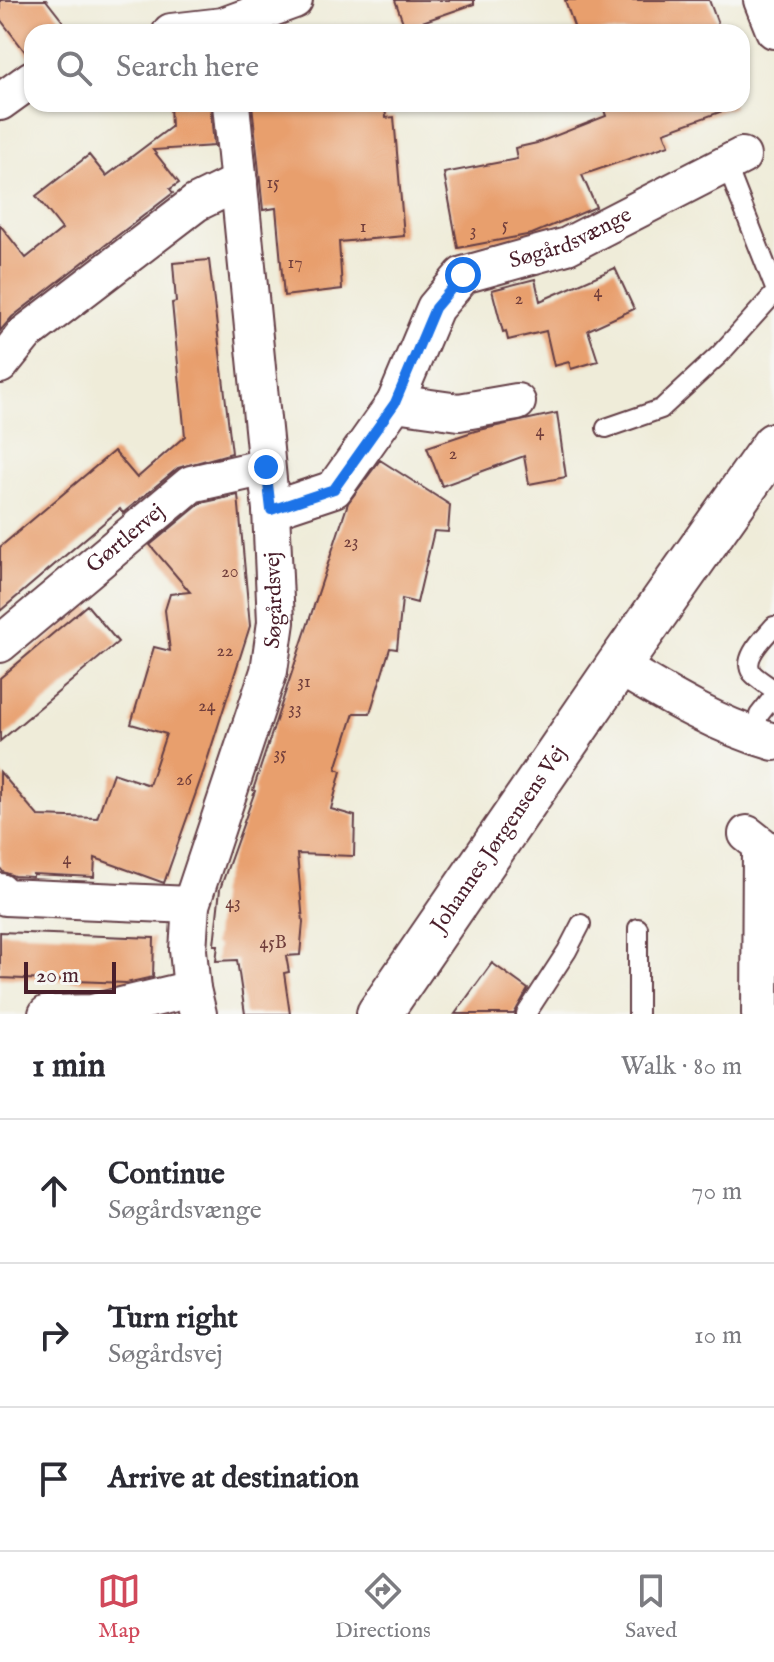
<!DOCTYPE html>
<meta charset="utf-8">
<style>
body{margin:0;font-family:"IM FELL English",serif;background:#f2f2f3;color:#2b2b33}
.scale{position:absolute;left:24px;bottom:20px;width:92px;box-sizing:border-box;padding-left:8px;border:4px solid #4a1f2b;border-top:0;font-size:22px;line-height:28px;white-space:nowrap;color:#4a1f2b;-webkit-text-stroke:6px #f6f6f2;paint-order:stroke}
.stop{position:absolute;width:24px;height:24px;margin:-18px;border:6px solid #1a73e8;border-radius:50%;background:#fff}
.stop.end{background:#1a73e8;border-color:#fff;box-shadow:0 2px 8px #0008}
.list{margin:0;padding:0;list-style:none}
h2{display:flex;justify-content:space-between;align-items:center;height:104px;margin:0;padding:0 32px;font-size:34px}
h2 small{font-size:26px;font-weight:400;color:#7c7c81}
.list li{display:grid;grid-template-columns:52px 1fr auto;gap:24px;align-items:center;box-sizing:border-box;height:144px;padding:0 32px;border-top:2px solid #e1e1e2}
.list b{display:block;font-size:30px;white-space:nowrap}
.list p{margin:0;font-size:26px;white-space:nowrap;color:#7c7c81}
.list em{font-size:26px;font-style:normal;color:#7c7c81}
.icon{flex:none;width:44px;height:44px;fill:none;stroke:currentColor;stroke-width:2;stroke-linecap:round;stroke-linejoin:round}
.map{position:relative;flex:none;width:774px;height:1014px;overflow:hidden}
.search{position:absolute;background:#fff;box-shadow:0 2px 6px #0004;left:24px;right:24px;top:24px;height:88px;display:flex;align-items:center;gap:20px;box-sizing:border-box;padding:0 28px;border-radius:24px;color:#7c7c81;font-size:30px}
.sheet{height:536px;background:#fff}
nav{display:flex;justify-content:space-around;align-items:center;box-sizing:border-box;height:112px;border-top:2px solid #e1e1e2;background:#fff;font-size:22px;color:#7c7c81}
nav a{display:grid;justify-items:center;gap:4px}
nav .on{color:#d1495b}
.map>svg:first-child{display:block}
</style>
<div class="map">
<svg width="774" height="1014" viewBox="0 0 774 1014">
<rect width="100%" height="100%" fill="#f6f6f2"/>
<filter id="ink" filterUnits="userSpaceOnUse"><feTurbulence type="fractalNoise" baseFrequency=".0125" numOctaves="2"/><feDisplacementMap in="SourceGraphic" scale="16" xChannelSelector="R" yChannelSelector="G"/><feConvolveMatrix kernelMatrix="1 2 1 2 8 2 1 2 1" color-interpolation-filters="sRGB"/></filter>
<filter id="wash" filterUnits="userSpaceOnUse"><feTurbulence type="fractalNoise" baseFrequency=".006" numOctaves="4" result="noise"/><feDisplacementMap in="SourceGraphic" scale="32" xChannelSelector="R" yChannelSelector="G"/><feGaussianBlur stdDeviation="1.8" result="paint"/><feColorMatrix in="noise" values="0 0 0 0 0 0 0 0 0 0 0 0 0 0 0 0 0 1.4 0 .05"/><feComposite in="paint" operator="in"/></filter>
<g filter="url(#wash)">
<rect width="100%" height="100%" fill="#efecd9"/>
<g id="blocks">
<path fill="#e89f6d" d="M0,0H46L71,32H32V58H30L0,19Z
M395,0H474V4L405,28Z
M565,0H709L721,32H576Z
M170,104H210L214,146L153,150L179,183L170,189L173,193L12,317L0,331V225L26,258L62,229L36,196L89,155L106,176L171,127Z
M252,104H385L386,118L394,117L404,236L339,242L342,289L284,296L276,208L263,210Z
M602,104H733L734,107L664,132L669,145L582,175L596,207L532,234L458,248L444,173L517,159L515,148L537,143L606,116Z
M209,260L232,453L178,468L123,513L120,509L0,611V547L114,451L137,478L185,436L172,303L176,302L173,263Z
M615,268L634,309L588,330L598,361L571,369L569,362L554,366L546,331L508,340L506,331L503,332L492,290L535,279L540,301Z
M557,413L566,477L529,484L524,456L442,486L427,447L475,431Z
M380,460L450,505L448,532L434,531L417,603L402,599L397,649L390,648L370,713H354L336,769L341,771L331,809L355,816L354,856L297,854L303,922L300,955L286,956L289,972L284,973L290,1014H245L237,960L216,961L218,945H214L220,889L255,791L253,790L348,503Z
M238,495L250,626L204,770L164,883L95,858L94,877L33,874V877L14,876L3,872L0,868V772L38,816L97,818L113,773L149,785L166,734L131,724L154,647L170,651L165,610L170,594L190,592L150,545L201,503Z
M87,605L118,642L0,741V678Z
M0,932L154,938L153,977L126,983L0,978Z
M492,963L528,989L514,1014H455Z"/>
</g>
</g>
<g filter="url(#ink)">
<use href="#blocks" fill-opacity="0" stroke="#633e45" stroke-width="2"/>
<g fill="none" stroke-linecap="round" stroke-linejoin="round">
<defs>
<path id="service" d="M726,164L774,286
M606,428L661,409L720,354L774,294
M774,626C765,637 741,658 752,673C757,679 768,685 774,690
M754,736L759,715L774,696
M526,1014L567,951L581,924
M638,1014V928"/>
<g id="minor">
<path d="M762,0L774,30"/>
<path d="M171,32L223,26L294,0"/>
<path d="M0,102L32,79"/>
<path d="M0,365L25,334L196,203L239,182"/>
<path d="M395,403L459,412L517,402"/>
<path id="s1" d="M271,510L334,489L395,403L435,308L463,275L567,246L742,156"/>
<path id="s2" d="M0,644L191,484L266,467"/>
<path d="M618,666C668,696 718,726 774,742"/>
<path d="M747,834L761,845L760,1014"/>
<path d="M0,892L5,897L191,905"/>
<path d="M47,1014L92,1013L192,989"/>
<path id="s3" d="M198,1014L192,989L188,950L191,905L269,671L276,622L271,510L231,104"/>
</g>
<g id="tertiary">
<path id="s4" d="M379,1014L618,666L774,445"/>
</g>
</defs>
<use href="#service" stroke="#633e45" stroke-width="22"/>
<use href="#minor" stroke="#633e45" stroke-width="40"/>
<use href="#tertiary" stroke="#633e45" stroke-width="48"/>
<use href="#service" stroke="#fff" stroke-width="18"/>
<use href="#minor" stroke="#fff" stroke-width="36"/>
<use href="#tertiary" stroke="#fff" stroke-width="44"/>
</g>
</g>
<g fill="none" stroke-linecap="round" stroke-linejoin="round" filter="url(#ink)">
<path stroke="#1a73e8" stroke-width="10" d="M266,467L271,510L334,489L395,403L435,308L463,275"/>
</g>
<g text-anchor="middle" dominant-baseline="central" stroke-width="6" stroke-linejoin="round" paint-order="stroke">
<g font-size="18" fill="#723f3c">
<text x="273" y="183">15</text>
<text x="505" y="225">5</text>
<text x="363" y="227">1</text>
<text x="473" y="231">3</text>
<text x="295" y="263">17</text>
<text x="598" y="292">4</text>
<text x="519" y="299">2</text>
<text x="540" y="431">4</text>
<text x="453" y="454">2</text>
<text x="351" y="542">23</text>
<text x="230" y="572">20</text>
<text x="225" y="651">22</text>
<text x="304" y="682">31</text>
<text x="207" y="706">24</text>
<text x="295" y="709">33</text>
<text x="280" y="754">35</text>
<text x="184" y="780">26</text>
<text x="67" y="859">4</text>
<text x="233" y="903">43</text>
<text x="273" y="943">45B</text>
</g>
<g font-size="22" fill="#4a1f2b" stroke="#f6f6f2">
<text stroke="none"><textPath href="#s1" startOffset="432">Søgårdsvænge</textPath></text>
<text stroke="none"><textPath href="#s2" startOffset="164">Gørtlervej</textPath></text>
<text stroke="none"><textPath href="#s3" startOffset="428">Søgårdsvej</textPath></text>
<text stroke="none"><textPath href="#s4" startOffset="212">Johannes Jørgensens Vej</textPath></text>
</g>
</g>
</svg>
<div class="scale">20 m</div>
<div class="stop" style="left:463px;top:275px"></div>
<div class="stop end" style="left:266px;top:467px"></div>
<div class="search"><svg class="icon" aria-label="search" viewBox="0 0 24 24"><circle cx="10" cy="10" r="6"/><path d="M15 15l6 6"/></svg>Search here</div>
</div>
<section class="sheet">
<h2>1 min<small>Walk · 80 m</small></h2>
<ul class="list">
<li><svg class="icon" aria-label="ahead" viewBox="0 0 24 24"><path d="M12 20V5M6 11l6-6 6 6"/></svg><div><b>Continue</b><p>Søgårdsvænge</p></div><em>70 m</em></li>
<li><svg class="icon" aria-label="right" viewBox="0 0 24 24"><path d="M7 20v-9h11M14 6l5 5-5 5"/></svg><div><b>Turn right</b><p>Søgårdsvej</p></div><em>10 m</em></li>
<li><svg class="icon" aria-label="arrive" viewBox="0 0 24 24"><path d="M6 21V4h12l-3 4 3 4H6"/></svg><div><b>Arrive at destination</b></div></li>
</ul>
</section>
<nav>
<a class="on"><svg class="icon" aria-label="map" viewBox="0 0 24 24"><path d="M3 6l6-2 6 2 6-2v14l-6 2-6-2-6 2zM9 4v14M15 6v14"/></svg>Map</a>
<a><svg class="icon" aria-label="directions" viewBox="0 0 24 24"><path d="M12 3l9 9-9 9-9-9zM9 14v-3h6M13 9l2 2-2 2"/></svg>Directions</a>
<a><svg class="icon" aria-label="saved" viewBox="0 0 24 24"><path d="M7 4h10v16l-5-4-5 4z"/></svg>Saved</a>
</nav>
